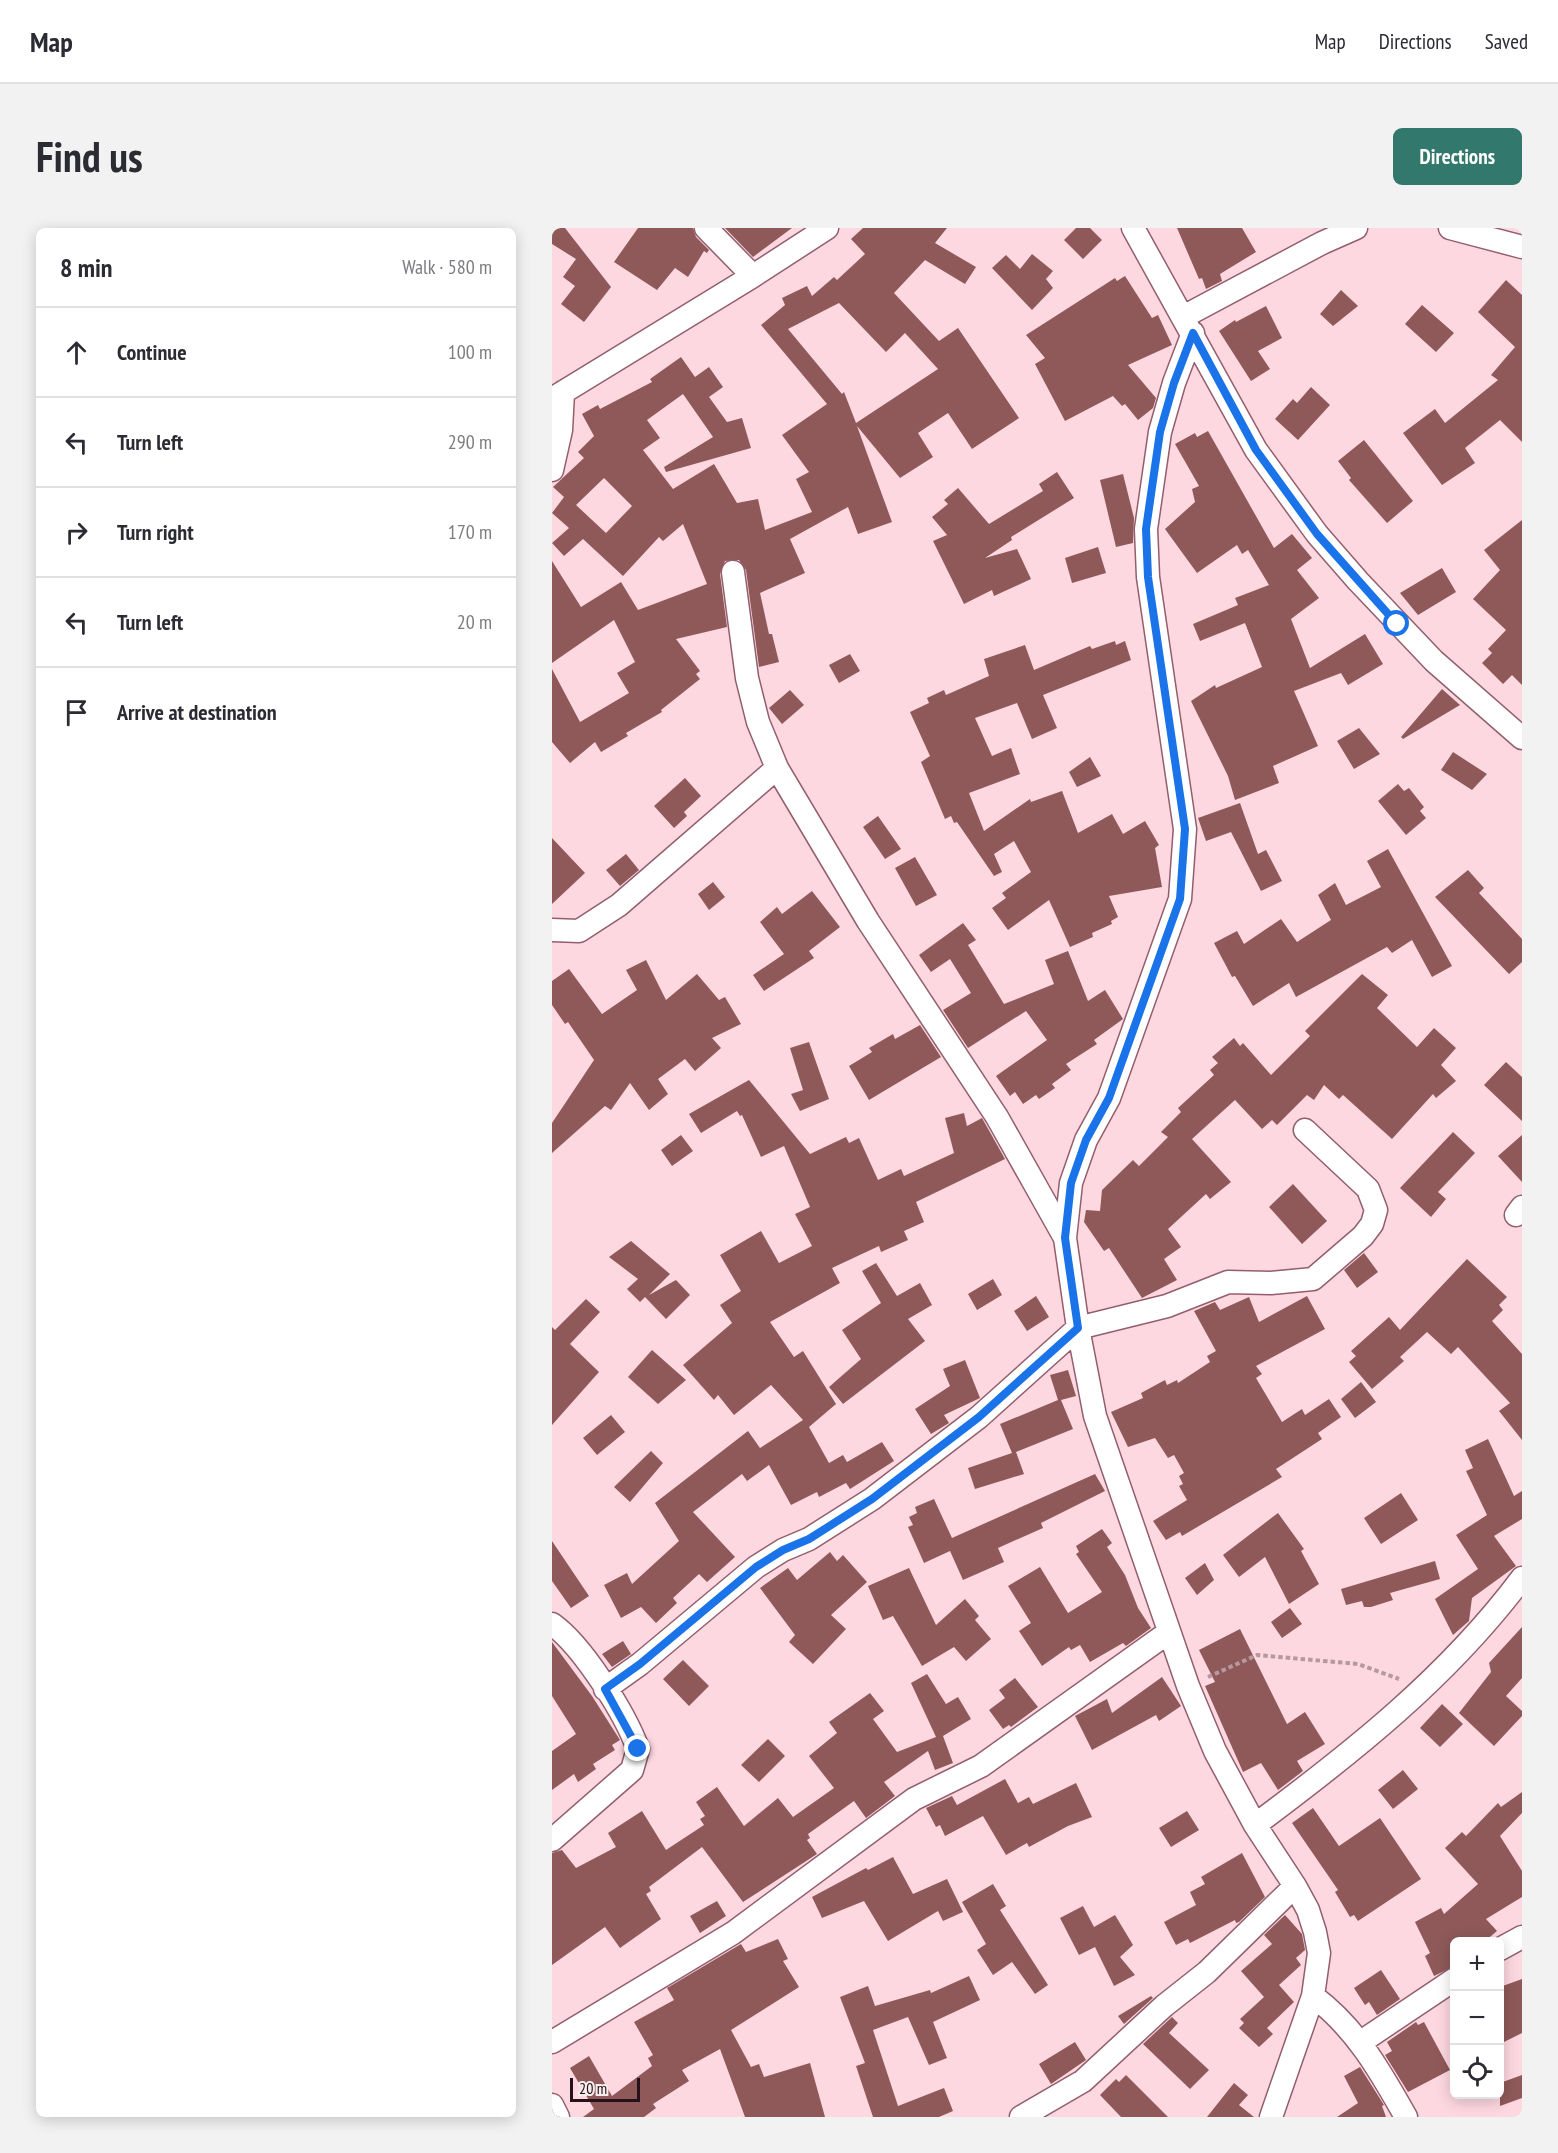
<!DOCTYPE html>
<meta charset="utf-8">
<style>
body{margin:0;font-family:"PT Sans Narrow",sans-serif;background:#f2f2f3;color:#2b2b33}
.controls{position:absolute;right:18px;bottom:18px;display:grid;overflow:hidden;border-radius:9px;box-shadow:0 3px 15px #0003}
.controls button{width:54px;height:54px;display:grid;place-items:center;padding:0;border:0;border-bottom:2px solid #e1e1e2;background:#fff;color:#2b2b33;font:30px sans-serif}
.scale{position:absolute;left:18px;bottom:15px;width:70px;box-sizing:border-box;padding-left:6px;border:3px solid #261218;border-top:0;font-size:16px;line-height:21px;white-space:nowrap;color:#261218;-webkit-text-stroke:4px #f9ecef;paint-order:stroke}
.stop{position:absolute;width:18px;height:18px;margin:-14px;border:4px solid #1a73e8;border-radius:50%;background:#fff}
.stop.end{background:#1a73e8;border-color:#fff;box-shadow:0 2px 6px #0008}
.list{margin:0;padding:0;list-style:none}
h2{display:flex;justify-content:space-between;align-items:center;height:78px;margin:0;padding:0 24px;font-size:26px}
h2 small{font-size:20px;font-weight:400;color:#7c7c81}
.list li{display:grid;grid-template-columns:39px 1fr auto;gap:18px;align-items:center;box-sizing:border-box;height:90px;padding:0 24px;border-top:2px solid #e1e1e2}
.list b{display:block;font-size:22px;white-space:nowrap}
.list em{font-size:20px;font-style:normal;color:#7c7c81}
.icon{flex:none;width:33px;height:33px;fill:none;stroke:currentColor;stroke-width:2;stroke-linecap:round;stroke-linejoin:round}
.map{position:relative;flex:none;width:970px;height:1889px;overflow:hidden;border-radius:9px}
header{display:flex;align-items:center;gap:36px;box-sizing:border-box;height:84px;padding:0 30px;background:#fff;border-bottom:2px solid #e1e1e2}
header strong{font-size:28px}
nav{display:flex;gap:33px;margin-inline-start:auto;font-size:21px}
.intro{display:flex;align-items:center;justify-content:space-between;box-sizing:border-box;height:144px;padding:0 36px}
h1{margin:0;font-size:42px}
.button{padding:15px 27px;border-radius:9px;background:#33786c;color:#fff;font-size:21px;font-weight:700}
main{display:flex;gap:36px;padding:0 36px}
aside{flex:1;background:#fff;border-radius:9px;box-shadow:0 3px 15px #0003}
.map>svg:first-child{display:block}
</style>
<header>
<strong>Map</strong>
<nav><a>Map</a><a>Directions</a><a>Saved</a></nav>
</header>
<div class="intro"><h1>Find us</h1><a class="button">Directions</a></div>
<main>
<aside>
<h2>8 min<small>Walk · 580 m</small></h2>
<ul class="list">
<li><svg class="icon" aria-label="ahead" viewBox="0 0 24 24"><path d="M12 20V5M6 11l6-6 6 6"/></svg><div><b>Continue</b></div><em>100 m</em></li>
<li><svg class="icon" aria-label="left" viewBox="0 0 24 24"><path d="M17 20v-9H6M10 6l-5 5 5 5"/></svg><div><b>Turn left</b></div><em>290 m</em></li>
<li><svg class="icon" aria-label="right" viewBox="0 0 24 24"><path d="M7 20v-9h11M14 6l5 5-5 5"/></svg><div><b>Turn right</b></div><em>170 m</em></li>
<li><svg class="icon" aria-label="left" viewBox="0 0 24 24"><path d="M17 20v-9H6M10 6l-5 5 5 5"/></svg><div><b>Turn left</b></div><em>20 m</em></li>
<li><svg class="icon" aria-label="arrive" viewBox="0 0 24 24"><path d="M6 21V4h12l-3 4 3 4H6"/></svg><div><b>Arrive at destination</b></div></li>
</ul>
</aside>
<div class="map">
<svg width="970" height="1889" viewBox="0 0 970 1889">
<rect width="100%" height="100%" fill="#fdd8e1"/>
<path fill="#8f5959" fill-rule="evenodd" d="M0,0H13L59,59L32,94L9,76L23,58L11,49L24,31L0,16Z
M86,0H141L144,9L157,22L155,25L152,23L136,49L123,40L105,62L62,34Z
M173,0H240L201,29Z
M311,0H395L383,15L424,39L413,56L373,32L342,65L387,113L406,100L467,190L420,221L396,185L366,205L381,229L348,250L305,198L340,294L306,306L296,279L238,311L253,345L208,365L217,406H220L227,434L207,439L194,342L187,332L173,333L168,346L175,399L124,411L148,443L144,446L148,451L109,482L110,484L74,505L76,508L49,524L43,514L18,535L0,514V441L28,494L77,465L65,445L83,434L62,392L0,435V333L29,379L69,354L86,382L155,356L131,296L111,313L107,309L71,348L31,311L12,328L0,315L17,300L0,285L12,269L1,259L32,230L26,224L42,208L30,186L46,177L48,181L100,154L98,151L129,129L143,149L157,139L171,159L157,169L175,194L190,190L199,220L114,244L112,239L161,209L131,166L95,192L108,210L91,222L121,261L162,236L185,275L206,271L213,302L260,284L244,251L257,244L230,207L275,176L209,97L233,77L230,70L255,58L260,68L282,49L285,52L313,26L299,11ZM287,75L334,124L353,105L386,141L304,195L292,164L290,166L236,101ZM52,250L80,278L54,305L24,277Z
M524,0H538L550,12L531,31L512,12Z
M625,0H690L704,24L668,46L670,53L654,61L650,50L647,51Z
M480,26L501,43L494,51L501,60L480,82L440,40L454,27L468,41Z
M573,48L600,90L606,87L620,117L576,137L604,170L601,180L586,192L573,176L570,178L561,168L513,193L483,136L493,130L474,107L563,50L565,53Z
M954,52L970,67V214L948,192L913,220L923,235L890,257L851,205L883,181L893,195L946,152L939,147L963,119L926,84Z
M789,62L806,78L781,98L768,86Z
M870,77L902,105L884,124L853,96Z
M714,78L730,110L706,123L718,141L699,153L667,103L683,92L684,94Z
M759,159L778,177L746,212L723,191L741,171L745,175Z
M656,203L722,320L740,306L760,330L745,342L767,370L739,391L758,440L813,406L831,436L796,457L789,445L742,463L766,518L721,538L727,555L683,572L676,548L639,473L663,457L664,460L710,439L693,395L648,413L641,396L686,377L683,370L717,357L696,322L690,326L685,317L645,345L613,301L643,274L640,261L647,258L623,216L643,205L645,209Z
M812,212L861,273L835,295L797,252L799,250L786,233Z
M505,244L522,270L459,309L460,312L433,330L465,321L479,351L442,368L440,362L412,376L381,313L395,307L380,289L396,276L392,272L406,260L437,296L491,263L487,256Z
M571,246L582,290L581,315L564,319L548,252Z
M970,292V457L960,447L951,456L930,435L940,425L936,421L954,402L921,371L948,342L932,322Z
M546,319L554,345L520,355L513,330Z
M890,340L904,364L866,387L848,365Z
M563,413L564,417L573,413L579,432L491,467L505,500L480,511L465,475L423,490L440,528L459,520L468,546L417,565L432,603L478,571L479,574L510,563L526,605L560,586L571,606L593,593L607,617L603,620L610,659L557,668L566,689L559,693L560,696L540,705L541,709L518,719L497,672L456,702L440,680L454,670L450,665L479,644L462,613L442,626L450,644L442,648L405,594L402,595L399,588L393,591L369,534L378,528L358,484L377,475L375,470L392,462L394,467L437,448L432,431L473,417L482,442L538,418L540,421Z
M298,426L308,443L287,455L277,437Z
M890,461L908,477L851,511L849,509Z
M238,462L252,477L230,496L217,480Z
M807,500L828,526L802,541L785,513Z
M901,524L935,546L920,562L889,542Z
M538,529L549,548L525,559L517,544Z
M133,550L149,568L132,584L135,588L122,600L102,578Z
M846,556L852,563L857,560L872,579L868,583L874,590L854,607L826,573Z
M688,575L706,626L714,622L730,653L709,663L679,604L654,613L646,590Z
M326,588L349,621L333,631L311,599Z
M0,610L33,645L0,676Z
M836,621L900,738L880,749L860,712L840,725L835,719L744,769L737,755L701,778L683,748L680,749L662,715L685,703L692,716L729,691L745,714L779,692L766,667L783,655L794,677L829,659L815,633Z
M74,626L87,642L68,658L54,642Z
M363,629L385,667L364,678L343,640Z
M916,642L932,660L927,665L970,711V734L957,746L883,669Z
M161,654L173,669L157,682L146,666Z
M260,663L288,699L257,723L262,730L212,763L201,747L232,726L208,694L225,679L230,686Z
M411,695L424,712L416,717L452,776L502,756L493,732L516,723L536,773L553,762L571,791L542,812L545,816L514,836L519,842L500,856L503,860L487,871L484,867L471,876L463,864L458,868L444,848L495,812L474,783L416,820L391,782L419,765L398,731L379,744L367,727Z
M94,732L114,772L145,746L167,772L173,769L189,796L160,810L169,820L143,843L133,831L106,851L116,866L97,882L78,855L59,882L53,878L0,925V895L42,832L16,794L13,796L0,777V753L17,741L50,786L85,762L74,742Z
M810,746L836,767L825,780L865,819L882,800L904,820L889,837L904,853L884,870L881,866L840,911L791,867L787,871L772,857L762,872L755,867L725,897L720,892L710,901L683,872L640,911L679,954L658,971L654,966L616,1001L629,1019L612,1031L625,1052L590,1070L557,1020L552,1023L532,994L534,982L548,983L550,962L581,932L587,938L616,909L609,904L629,884L626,880L662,847L658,842L666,835L660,829L682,810L688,818L691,815L719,847L758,808L753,803Z
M368,797L389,829L317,872L297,838L320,824L317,820L341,806L343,811Z
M257,814L277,871L248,883L239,866L251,862L238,820Z
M954,834L970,849V893L932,857Z
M197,852L258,926L294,909L297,915L307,910L326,952L349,941L352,948L402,925L393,890L412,885L415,898L430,890L453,931L364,974L372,994L352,1003L356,1012L329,1024L327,1018L280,1040L288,1055L218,1094L242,1129L251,1123L284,1176L257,1199L277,1235L291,1227L295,1234L330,1214L342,1233L298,1261L294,1255L267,1269L265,1264L239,1277L217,1237L195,1253L190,1246L141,1284L183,1329L155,1354L147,1346L121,1370L125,1375L104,1395L89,1379L69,1390L52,1357L75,1345L80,1356L127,1313L103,1275L196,1203L208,1220L251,1192L219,1157L182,1187L166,1167L162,1172L131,1137L180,1095L168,1077L189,1063L168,1027L209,1003L227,1035L260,1018L243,986L258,979L232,918L209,929L190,887L188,888L185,883L149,905L137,886Z
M901,904L923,925L886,964L894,971L879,989L848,960Z
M129,907L141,923L120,938L109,922Z
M970,907V954L946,928Z
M741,956L775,993L750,1016L717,979Z
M79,1013L118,1046L97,1067L124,1052L138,1067L114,1091L93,1069L88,1074L75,1061L86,1051L57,1029Z
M812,1025L826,1044L805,1060L792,1042Z
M915,1031L955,1069L947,1077L951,1082L940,1093L970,1126V1212L947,1183L958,1175L906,1119L899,1126L875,1104L848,1129L852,1133L820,1161L797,1134L804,1128L799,1123L837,1089L848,1102Z
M324,1035L345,1068L368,1055L380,1077L356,1091L373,1113L291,1176L277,1159L309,1131L290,1102L329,1075L310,1043Z
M441,1051L450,1067L425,1082L416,1066Z
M484,1068L497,1089L475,1103L462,1083Z
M755,1068L773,1101L704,1138L710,1146L704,1150L730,1194L750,1181L753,1187L777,1171L789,1189L766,1205L770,1211L724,1241L730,1249L630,1308L628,1304L614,1312L601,1293L635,1272L627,1258L631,1256L627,1248L632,1245L622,1227L616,1230L603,1210L576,1219L559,1184L591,1170L589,1165L613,1152L615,1157L625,1152L626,1155L658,1134L655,1128L664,1123L642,1083L663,1074L668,1082L697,1069L707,1094Z
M34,1071L48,1084L18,1116L47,1144L0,1197V1099L3,1102Z
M100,1122L134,1152L106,1176L76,1149Z
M413,1132L428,1170L392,1187L397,1195L379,1206L363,1181L398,1158L391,1141Z
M516,1142L524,1168L509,1172L521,1201L464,1224L472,1246L423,1261L416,1240L460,1225L448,1196L506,1172L498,1147Z
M809,1154L824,1174L803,1190L789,1171Z
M59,1187L73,1204L45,1227L31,1210Z
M936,1211L962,1268L970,1263V1291L942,1308L964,1338L920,1370L917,1393L901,1407L883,1371L926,1341L904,1307L935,1287L914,1243L921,1240L913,1222Z
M99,1223L111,1235L78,1274L62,1259Z
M543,1246L553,1263L489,1295L491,1300L446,1320L452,1334L411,1352L398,1323L372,1335L356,1299L361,1297L357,1289L365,1285L363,1279L382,1271L400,1310Z
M849,1265L866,1292L829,1316L812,1290Z
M726,1285L752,1321L749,1323L767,1356L737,1376L713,1329L687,1349L671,1327Z
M550,1301L560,1315L555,1319L573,1347L586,1380L599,1400L574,1418L571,1415L538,1434L528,1417L519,1422L517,1419L490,1438L467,1403L479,1395L456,1358L488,1339L516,1385L550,1364L524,1326L527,1324L524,1318Z
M0,1313L37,1368L19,1380L0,1353Z
M278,1324L285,1333L291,1327L315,1354L279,1387L294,1401L261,1436L237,1414L243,1407L208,1360L236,1340L245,1352Z
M883,1333L888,1351L838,1365L841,1372L819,1379H812L810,1373L794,1377L789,1361Z
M653,1335L662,1352L645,1367L633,1350Z
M357,1340L384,1397L413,1371L427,1388L423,1392L439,1411L414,1433L402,1419L370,1438L341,1388L331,1392L316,1358Z
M738,1380L750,1396L730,1410L719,1394Z
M970,1399V1450L954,1468L970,1483V1488L942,1518L907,1485L939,1444L937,1435Z
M688,1401L735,1496L753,1484L773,1516L745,1533L751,1543L726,1562L709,1535L691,1544L653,1458L663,1454L647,1422Z
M71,1413L79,1426L60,1439L50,1426Z
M0,1414L40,1468L68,1512L60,1517L63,1522L41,1536L44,1541L26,1554L22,1546L0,1562V1523L24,1506L0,1468Z
M131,1432L157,1458L137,1478L111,1451Z
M375,1446L394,1476L406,1469L419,1491L391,1508L401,1535L383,1542L376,1523L332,1554L343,1568L314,1590L302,1573L256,1606L258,1610L255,1612L265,1626L191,1674L150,1619L97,1659L99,1663L94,1666L109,1691L68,1720L53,1699L0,1737V1625L10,1622L24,1640L64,1619L56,1605L90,1583L114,1622L152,1597L148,1591L153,1588L144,1574L165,1559L192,1598L226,1570L241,1589L282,1560L257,1528L285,1505L277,1494L318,1465L332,1483L321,1491L345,1524L384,1509L359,1455Z
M610,1449L629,1478L607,1493L604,1487L540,1522L523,1488L555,1471L560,1485Z
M463,1450L486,1479L459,1499L457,1497L451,1501L437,1482L453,1470L447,1462Z
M890,1476L911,1496L888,1519L868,1500Z
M216,1511L233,1528L207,1554L189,1537Z
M851,1542L866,1561L841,1581L826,1562Z
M453,1551L466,1575L477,1569L481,1576L524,1555L540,1589L516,1598L477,1619L475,1615L454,1627L431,1588L393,1608L388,1597L384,1599L374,1580L400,1568L405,1577Z
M970,1564V1585L948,1608L970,1643V1669L934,1691L945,1703L933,1713H903V1738L882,1748L873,1728L878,1725L863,1694L889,1680L892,1686L926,1656L893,1620L910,1604L914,1608L946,1575L949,1579Z
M761,1580L787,1618L828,1590L869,1651L806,1693L802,1687L798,1689L783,1664L786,1662L740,1595Z
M635,1583L647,1602L619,1619L607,1600Z
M690,1625L713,1669L687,1694L684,1695L683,1692L638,1715L636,1711L624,1717L612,1694L644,1677L638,1664L653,1656L649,1649Z
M341,1629L361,1666L395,1651L411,1684L391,1693L386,1683L336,1713L312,1673L270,1690L260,1669L314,1640L316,1642Z
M441,1656L454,1678L448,1682L496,1757L483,1766L460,1734L441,1747L425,1722L434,1716L410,1674Z
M165,1673L174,1688L148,1705L138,1688Z
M531,1678L542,1699L563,1687L581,1717L568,1729L583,1747L562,1758L543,1719L527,1727L508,1690Z
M733,1687L750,1706L753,1722L744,1730L749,1737L727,1757L742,1774L715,1800L721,1806L707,1819L687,1800L692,1795L688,1791L712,1769L689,1743L720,1716L712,1707Z
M226,1711L236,1731L231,1733L247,1759L179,1802L199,1839L207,1836L212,1849L258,1835L273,1889H193L168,1821L130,1842L137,1853L101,1876L104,1880L92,1889H31L42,1881L18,1840L37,1828L60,1868L100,1838L96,1830L101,1827L82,1794L122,1772L115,1760L189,1716L194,1724Z
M829,1742L848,1771L825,1787L817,1774L813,1777L802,1760Z
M417,1748L428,1772L381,1794L395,1830L377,1837L356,1789L321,1802L346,1878L392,1860L401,1883L387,1889H321L304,1838L313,1835L288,1769L316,1758L323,1778L378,1762L379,1765Z
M970,1751V1805L948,1816V1759Z
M599,1768L601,1770L572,1796L566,1788Z
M620,1789L626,1795L617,1805L657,1842L638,1861L591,1816Z
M864,1794L866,1797L872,1794L898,1842L856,1864L833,1827L840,1823L835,1814Z
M523,1814L534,1832L499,1856L487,1836Z
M808,1839L832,1877L830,1878L834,1889H785L806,1875L792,1848Z
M574,1847L616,1889H569L548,1867L564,1851L567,1854Z
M970,1847V1870L948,1878V1855Z
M682,1855L696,1867L687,1877L702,1889H655Z"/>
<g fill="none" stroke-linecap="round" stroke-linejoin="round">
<defs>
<path id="minor" d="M154,0L201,48
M581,0L704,222L765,306L806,353L882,433L970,510
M898,0L970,19
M631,89L770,15L804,0
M641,105L622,155L608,204L594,301L596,349L633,601L628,671L557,870L534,912L519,955L513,1010L526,1100L543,1188L636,1458L663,1523L703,1597L743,1658L756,1682L763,1704L767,1725L761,1768L719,1889
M0,171L201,48L275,0
M0,242L9,202L11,164
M181,344L195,450L206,494L225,540L316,693L445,889L513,1010
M0,702L27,703L67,677L225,540
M964,987L970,979
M0,1396C30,1417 73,1485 86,1521L80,1542L0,1612
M53,1461L88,1436L204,1339L231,1322L257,1311L320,1271L427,1189L526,1100L615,1078L676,1054L719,1055L761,1051L811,1008L820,996L824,982L816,961L753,902
M703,1597C801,1524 896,1449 970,1350
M948,1721L970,1709
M761,1768C804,1800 828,1843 854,1889
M0,1814L181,1705L362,1571L429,1538L617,1404
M809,1814L903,1751
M0,1877L6,1889
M469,1889L531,1853L612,1778L655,1744L743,1658"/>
</defs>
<use href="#minor" stroke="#935e6e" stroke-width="25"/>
<path stroke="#b798a0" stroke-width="4" stroke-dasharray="4.5 3" stroke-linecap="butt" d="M656,1449L705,1427L806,1436L847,1451"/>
<use href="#minor" stroke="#fff" stroke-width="22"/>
</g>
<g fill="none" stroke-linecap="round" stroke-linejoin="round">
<path stroke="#1a73e8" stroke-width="8" d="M86,1521L53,1461L88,1436L204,1339L231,1322L257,1311L320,1271L427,1189L526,1100L513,1010L519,955L534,912L557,870L628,671L633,601L596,349L594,301L608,204L622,155L641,105L704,222L765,306L845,396"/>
</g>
</svg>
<div class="controls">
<button>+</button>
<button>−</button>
<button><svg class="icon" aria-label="locate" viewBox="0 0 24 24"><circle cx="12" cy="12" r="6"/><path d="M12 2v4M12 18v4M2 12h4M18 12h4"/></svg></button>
</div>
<div class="scale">20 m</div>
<div class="stop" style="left:845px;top:396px"></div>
<div class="stop end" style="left:86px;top:1521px"></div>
</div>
</main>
